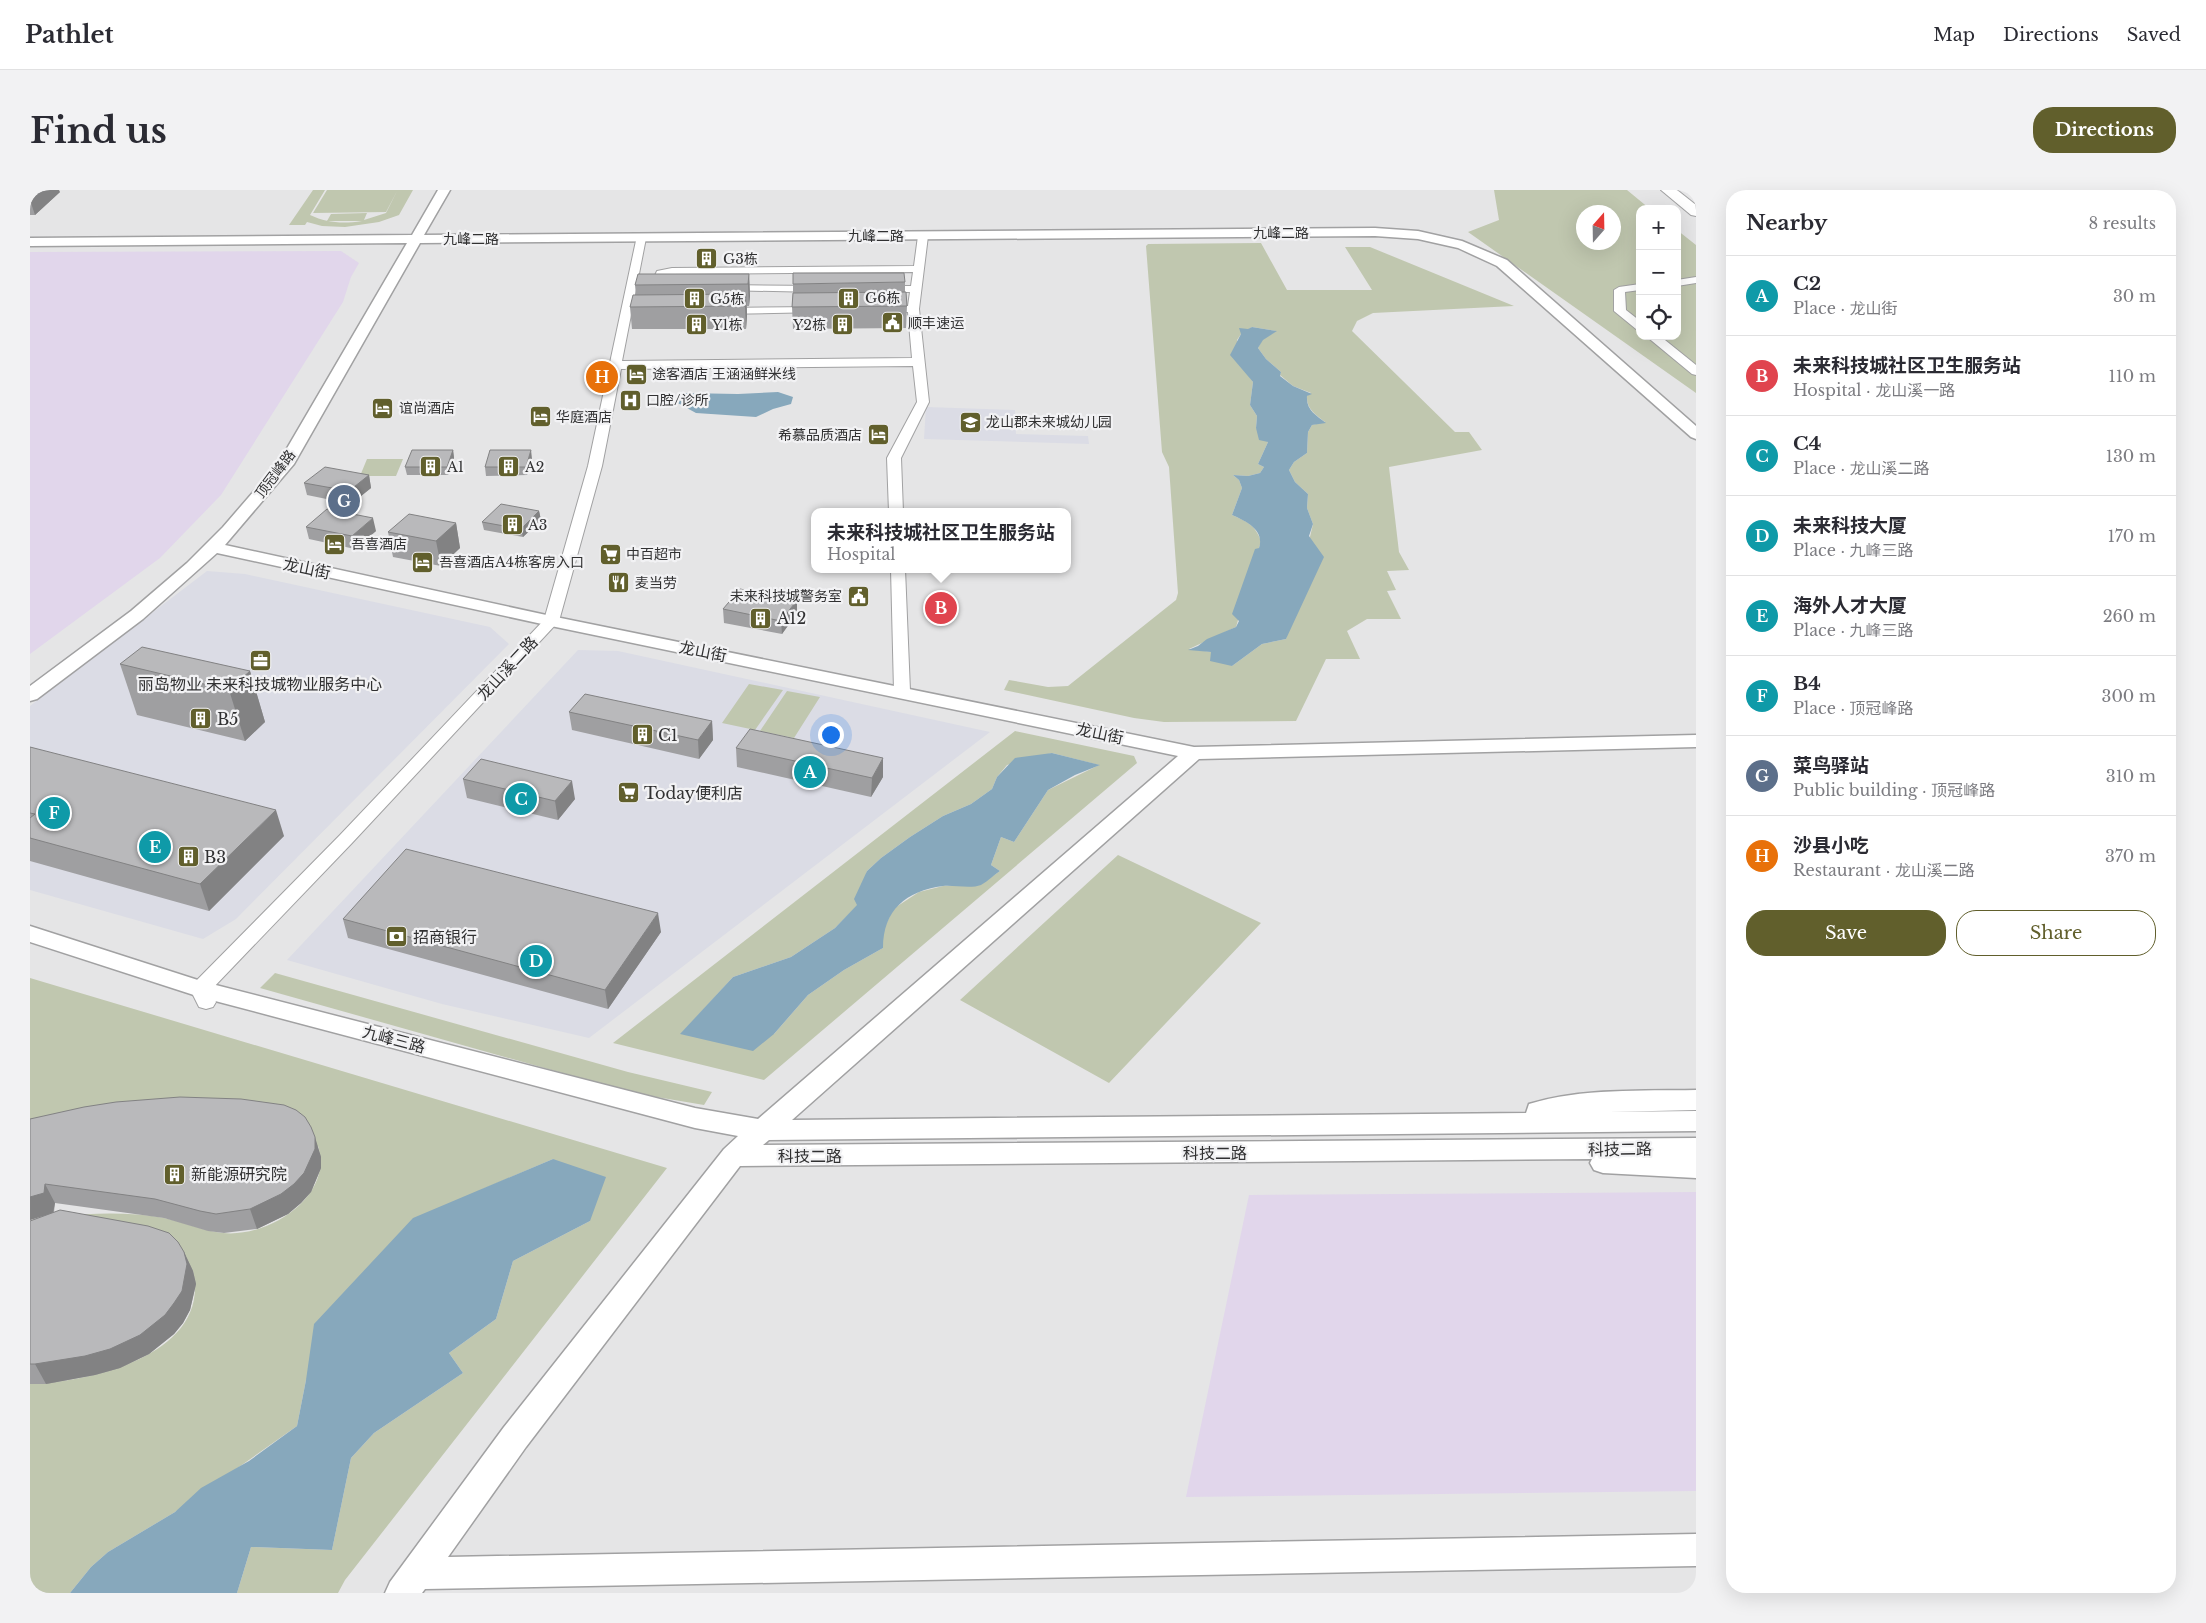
<!DOCTYPE html>
<meta charset="utf-8">
<style>
body{margin:0;font-family:"Libre Baskerville","Noto Sans SC",serif;background:#f2f2f3;color:#2b2b33}
.controls{position:absolute;right:15px;top:15px;display:grid;overflow:hidden;border-radius:10px;box-shadow:0 5px 20px #0002}
.controls button{width:45px;height:45px;display:grid;place-items:center;padding:0;border:0;border-bottom:1px solid #e1e1e2;background:#fff;color:#2b2b33;font:25px sans-serif}
.compass{position:absolute;left:1546px;top:15px;width:45px;height:45px;border-radius:50%;background:#fff;box-shadow:0 5px 20px #0002;rotate:20deg}
.you{position:absolute;left:800px;top:544px;width:18px;height:18px;margin:-12px;border:4px solid #fff;border-radius:50%;background:#1a73e8;box-shadow:0 0 0 8px #1a73e833}
.badge{display:grid;place-items:center;width:32px;height:32px;border-radius:50%;background:#615f2c;color:#fff;font-size:16px;font-weight:700}
.pin{position:absolute;translate:-50% -50%;border:2px solid #fff;box-shadow:0 1px 5px #0006}
.popup{position:absolute;left:781px;top:318px;width:260px;height:65px;box-sizing:border-box;display:grid;place-content:center;border-radius:10px;background:#fff;filter:drop-shadow(0 1px 4px #0005);font-size:16px;white-space:nowrap;color:#7c7c81}
.popup b{font-size:19px;color:#2b2b33}
.popup::after{content:'';position:absolute;left:50%;top:100%;margin-left:-10px;border:10px solid transparent;border-top-color:#fff}
.list{margin:0;padding:0;list-style:none}
h2{display:flex;justify-content:space-between;align-items:center;height:65px;margin:0;padding:0 20px;font-size:21px}
h2 small{font-size:16px;font-weight:400;color:#7c7c81}
.list li{display:grid;grid-template-columns:32px 1fr auto;gap:15px;align-items:center;box-sizing:border-box;height:80px;padding:0 20px;border-top:1px solid #e1e1e2}
.list b{display:block;font-size:19px;white-space:nowrap}
.list p{margin:0;font-size:16px;white-space:nowrap;color:#7c7c81}
.list em{font-size:16px;font-style:normal;color:#7c7c81}
.actions{display:flex;gap:10px;padding:15px 20px}
.actions a{flex:1;padding:11px 0;border:1px solid #615f2c;border-radius:20px;text-align:center;font-size:18px;color:#615f2c}
.actions .main{background:#615f2c;color:#fff}
.icon{flex:none;width:28px;height:28px;fill:none;stroke:currentColor;stroke-width:2;stroke-linecap:round;stroke-linejoin:round}
.map{position:relative;flex:none;width:1666px;height:1403px;overflow:hidden;border-radius:20px}
header{display:flex;align-items:center;gap:30px;box-sizing:border-box;height:70px;padding:0 25px;background:#fff;border-bottom:1px solid #e1e1e2}
header strong{font-size:24px}
nav{display:flex;gap:28px;margin-inline-start:auto;font-size:18px}
.intro{display:flex;align-items:center;justify-content:space-between;box-sizing:border-box;height:120px;padding:0 30px}
h1{margin:0;font-size:35px}
.button{padding:12px 22px;border-radius:20px;background:#615f2c;color:#fff;font-size:18px;font-weight:700}
main{display:flex;gap:30px;padding:0 30px}
aside{flex:1;background:#fff;border-radius:20px;box-shadow:0 5px 20px #0002}
.map>svg:first-child{display:block}
</style>
<header>
<strong>Pathlet</strong>
<nav><a>Map</a><a>Directions</a><a>Saved</a></nav>
</header>
<div class="intro"><h1>Find us</h1><a class="button">Directions</a></div>
<main>
<div class="map">
<svg width="1666" height="1403" viewBox="0 0 1666 1403">
<rect width="100%" height="100%" fill="#e5e5e6"/>
<path fill="#dbdce5" d="M896,217L985,220L986,244L1058,246L1059,254L894,249Z
M177,381L215,384L460,437L479,454L206,729L173,749L0,700V516Z
M548,460L588,461L960,542L559,848L412,814L257,770Z"/>
<path fill="#e1d6eb" d="M311,61L329,73L321,87L313,112L191,305L130,368L0,464V62Z
M1666,1002V1301L1156,1307L1219,1005Z"/>
<path fill="#c0c7af" fill-rule="evenodd" d="M283,0H295L280,25C297,33 313,34 332,31H297L301,24L337,23L334,30L356,23L367,1L356,22L283,23L297,0H383L369,25L349,32L315,37L292,36L277,32L275,35H259Z
M1464,0H1597L1620,19H1610V146H1647V40L1666,55V203L1438,42L1469,30ZM1554,22H1584V52H1554Z
M1231,53L1257,100H1342L1315,57H1340L1484,116L1343,123L1327,131L1322,141L1425,242H1439L1452,260L1359,277L1369,362L1379,380L1357,381L1366,400L1357,401L1371,429H1337L1317,441L1330,469H1296L1266,531L1134,532L1104,528L974,500L979,490L1018,497L1038,496L1146,410L1148,403L1139,277L1132,262L1116,56L1118,54ZM1222,137L1246,141L1232,150L1228,158L1236,169L1251,182L1250,185L1263,196L1281,203L1277,206C1276,219 1286,225 1295,232L1282,235L1278,242L1277,263L1264,272L1259,280L1265,292L1278,304L1277,318L1283,334L1256,449L1232,454L1202,476L1182,462L1159,459L1206,437L1231,351C1225,335 1218,332 1202,325L1212,298L1209,290L1203,285L1218,286L1230,283L1234,277L1228,274L1238,252L1226,238L1227,226L1220,215L1223,192L1215,181L1207,150L1211,144Z
M337,269H373L366,286H330Z
M719,494L753,500L725,540L692,533Z
M757,501L790,507L764,548L730,541Z
M985,541L1104,566L1107,573L734,890L583,853ZM1022,563L1069,575L1018,600L984,652L971,647L961,675L970,681L950,695L913,696L889,702L863,719L853,741V758L814,780L778,805L744,844H651L703,787L761,767L805,738L828,715L837,681L851,668L880,647L913,626L941,614L962,599L967,587L977,575Z
M1088,665L1231,733L1079,893L930,810Z
M245,783L598,882L682,902L674,915L603,903L230,798Z
M0,788L637,978L315,1390L308,1403H207L221,1357L302,1360L321,1268L344,1243L433,1183L419,1163L466,1129L483,1071L560,1031L523,969L453,999L276,1190L267,1236L145,1322L78,1362L61,1377L40,1403H0V1194C59,1192 182,1165 163,1081L31,1026C66,1023 100,1022 134,1028C154,1032 174,1041 193,1043C239,1048 304,1006 288,956L0,950Z"/>
<path fill="#87a8bc" d="M1222,137L1247,141L1233,150L1228,158L1236,169L1251,182L1250,186L1263,196L1282,204L1277,206C1276,220 1286,225 1296,233L1282,235L1278,242L1277,263L1264,272L1259,280L1265,292L1278,304L1277,318L1283,334L1279,346L1294,367L1256,449L1232,454L1202,476L1180,471L1181,462L1158,460L1168,456L1177,449L1206,437L1209,431L1202,424L1225,359L1229,358C1235,340 1216,331 1202,325L1212,298L1209,290L1203,285L1218,286L1230,283L1234,277L1228,274L1238,252L1229,250L1226,238L1227,226L1220,215L1223,192L1200,165L1211,144L1209,138L1218,139Z
M748,202L763,207L761,214L743,219L726,227L666,223L644,211L646,207L654,203L708,204Z
M1022,563L1070,575L1045,585L1018,600L984,652L971,647L961,675L970,681C964,685 958,691 951,695C941,699 924,695 913,696C876,701 853,720 853,758L814,780L778,805L744,844L723,861L650,844L703,787L761,767L805,738L827,715L824,709L837,681L851,668L880,647L913,626L941,614L962,599L967,587L985,568Z
M523,969L576,987L560,1031L483,1071L466,1129L419,1163L433,1183L344,1243L321,1268L302,1360L221,1357L207,1403H40L61,1377L78,1362L145,1322L171,1298L219,1271L267,1236L276,1190L284,1134L383,1028Z"/>
<g fill="none" stroke-linecap="round" stroke-linejoin="round">
<defs>
<path id="minor" d="M893,43L898,46L889,119L899,212L871,268L873,322H859L857,268L887,212L883,176L591,179L572,276L529,431L322,653L181,800L186,812L183,817L176,819L169,817L160,799L163,794L310,645L514,430L558,276L607,46L611,45L616,48L592,171L882,168L878,122H852L846,119L852,116H878L880,102H850L845,99L850,96H881L883,82L642,84L635,85L632,92L644,95L645,97L644,99L626,97L621,94L627,81L642,78L884,76L888,46Z
M1666,87V93L1647,96V90Z
M1610,94V100L1595,102L1596,120L1610,131V140L1606,139L1584,121V100L1589,97Z
M695,95L788,96L793,99L788,102L691,100L690,98L691,96Z
M787,117L791,118L793,120L791,122L692,124L686,121L692,118Z
M1616,146H1630L1666,175V185L1662,184Z
M861,379H875L880,501L878,504H866L864,501Z"/>
<path id="tertiary" d="M408,0H420L394,45L1345,38L1388,41L1432,51L1477,70L1666,236V249L1661,247L1467,76L1428,58L1388,49L1345,46L390,53L264,274L195,355L521,426L1164,557L1666,545V557L1169,569L762,930L1496,923L1499,914C1551,898 1612,901 1666,900V920L1579,922L1666,921V941L739,950L733,955L1666,948V988L1573,983L1564,980L1560,973L1562,969L710,976L496,1257L418,1367L1666,1344V1376L395,1399L392,1403H355L360,1392L474,1237L694,959L708,946L665,938L170,807L0,752V736L174,792L665,918L728,929L1148,566L521,436L187,363L113,429L7,509L0,511V496L101,421L157,373L193,337L249,272L377,53L0,56V48L382,45Z"/>
<path id="motorway" d="M1631,0H1647L1666,15V26L1661,25Z"/>
</defs>
<use href="#minor" stroke="#a1a1a2" stroke-width="2"/>
<use href="#tertiary" stroke="#a1a1a2" stroke-width="3"/>
<use href="#motorway" stroke="#a1a1a2" stroke-width="2"/>
<use href="#minor" fill="#fff" fill-rule="evenodd"/>
<use href="#tertiary" fill="#fff" fill-rule="evenodd"/>
<use href="#motorway" fill="#fff" fill-rule="evenodd"/>
</g>
<path fill="#9f9fa1" d="M0,0L30,2L5,25H0Z
M719,84L720,106L719,116H717V126L716,139H602L600,117L606,105L605,95Z
M875,92V102L877,116L876,138L763,139L762,117L763,103V94Z
M423,260L424,268L418,285H377L375,277Z
M502,269L497,285L456,286L455,277Z
M339,285L341,298L321,314L277,305L274,293Z
M509,321L511,330L493,347L454,340L452,332Z
M426,333L430,358L411,376L363,367L358,342Z
M276,337L346,341L325,359L279,349Z
M693,419L767,423L752,444L694,433Z
M90,474L220,481L235,532L215,551L107,525Z
M539,522L682,531L683,550L669,569L542,540Z
M0,557L254,646L179,721L0,671Z
M706,558L853,587L841,607L707,577Z
M433,589L545,609L528,630L437,608Z
M313,729L631,742L578,819L318,748Z
M0,929L281,937L291,967V978L281,1002L271,1013L258,1024L227,1039L194,1043L178,1041L134,1028L25,1013L24,1022L154,1062L163,1081L166,1094L160,1120L153,1133L144,1144L119,1164L90,1178L65,1185L16,1194H0V1031L17,1024L0,1030Z"/>
<path fill="#828283" d="M3,0H29L30,2L5,25L0,10V3Z
M719,84L720,106L719,116L718,94Z
M716,104L717,126L716,139L715,116Z
M423,260L424,268L418,285L417,277Z
M501,260L502,269L497,285L496,277Z
M339,285L341,298L321,314L319,301Z
M509,321L511,330L493,347L491,339Z
M343,328L346,341L325,359L322,346Z
M426,333L430,358L411,376L406,351Z
M767,410V423L752,444L751,431Z
M220,481L235,532L215,551L199,500Z
M682,531L683,550L669,569L668,550Z
M853,568V587L841,607L842,588Z
M542,591L545,609L528,630L525,611Z
M246,620L254,646L179,721L170,694Z
M628,723L631,742L578,819L575,800Z
M285,947L291,967V978L281,1002L271,1013L258,1024L227,1039L220,1019Z
M15,994L25,1013L23,1023L0,1030V1007Z
M154,1062L163,1081L166,1094L160,1120L153,1133L144,1144L119,1164L90,1178L65,1185L16,1194L5,1174Z"/>
<path fill="#b9b9bb" stroke="#828283" d="M763,83H874L875,92L763,94Z
M608,84H719L718,94L605,95Z
M876,102L877,116L762,117L763,103Z
M716,104L715,116L600,117L603,105Z
M382,260H423L417,277H375Z
M460,260H501L496,277H455Z
M295,277L339,285L319,301L274,293Z
M471,314L509,321L491,339L452,332Z
M297,319L343,328L322,346L276,337Z
M379,324L426,333L406,351L358,342Z
M710,399L767,410L751,431L693,419Z
M112,457L220,481L199,500L90,474Z
M555,504L682,531L668,550L539,522Z
M720,539L853,568L842,588L706,558Z
M0,557L246,620L170,694L0,648V628L5,624L0,623Z
M451,569L542,591L525,611L433,589Z
M376,659L628,723L575,800L313,729Z
M150,907L211,909L254,915L266,920L275,927L281,937L285,947V959L274,983L264,994L251,1004L220,1019L186,1024L170,1021L125,1009L15,994L14,1003L0,1007V929L54,917L86,912Z
M30,1020L118,1036L139,1043L148,1052L154,1062L157,1074L152,1101L144,1113L135,1125L110,1145L80,1159L55,1166L5,1174H0V1031Z"/>
<defs>
<symbol id="building-square" viewBox="-11 -11 22 22"><rect x="-9" y="-9" width="18" height="18" rx="4" fill="#615f2c" stroke="#f2f2f4"/><path d="M-4-6H4V6H1V3H-1V6H-4ZM-2.5-4.3h1.7v1.8h-1.7ZM.8-4.3h1.7v1.8H.8ZM-2.5-1h1.7V.8h-1.7ZM.8-1h1.7V.8H.8Z" fill="#fff"/></symbol>
<symbol id="civic-square" viewBox="-11 -11 22 22"><rect x="-9" y="-9" width="18" height="18" rx="4" fill="#615f2c" stroke="#f2f2f4"/><path d="M-.6-6.5H3V-4.5H.6V-3L4-1V1h2V6H-6V1h2V-1L-.6-3ZM-1.2 2.5V6h2.4V2.5Z" fill="#fff"/></symbol>
<symbol id="hotel-square" viewBox="-11 -11 22 22"><rect x="-9" y="-9" width="18" height="18" rx="4" fill="#615f2c" stroke="#f2f2f4"/><path d="M-6-4.5h1.5V1H6V5H4.5V3h-9V5H-6ZM-4 0a1.8 1.8 0 1 1 3.6 0ZM.5 0V-2.5h3Q6-2.5 6 0Z" fill="#fff"/></symbol>
<symbol id="hospital-square" viewBox="-11 -11 22 22"><rect x="-9" y="-9" width="18" height="18" rx="4" fill="#615f2c" stroke="#f2f2f4"/><path d="M-5-5h3v3.5h4V-5h3V5h-3V1.5h-4V5h-3Z" fill="#fff"/></symbol>
<symbol id="school-square" viewBox="-11 -11 22 22"><rect x="-9" y="-9" width="18" height="18" rx="4" fill="#615f2c" stroke="#f2f2f4"/><path d="M0-5L7-2L0 1L-7-2ZM-4 1L0 2.5L4 1V4Q0 6-4 4Z" fill="#fff"/></symbol>
<symbol id="supermarket-square" viewBox="-11 -11 22 22"><rect x="-9" y="-9" width="18" height="18" rx="4" fill="#615f2c" stroke="#f2f2f4"/><path d="M-6-5.5h2.5l.6 2H6L4.5 2H-2.5L-4.4-4H-6ZM-1.5 3.2a1.3 1.3 0 1 0 .1 0ZM3 3.2a1.3 1.3 0 1 0 .1 0Z" fill="#fff"/></symbol>
<symbol id="restaurant-square" viewBox="-11 -11 22 22"><rect x="-9" y="-9" width="18" height="18" rx="4" fill="#615f2c" stroke="#f2f2f4"/><path d="M-5-6h1v4h1v-4h1v4h1v-4h1v5L-1.5 .5V6h-2V.5L-5-1ZM5-6V6H3V1.5H1.5Q1.5-4 5-6Z" fill="#fff"/></symbol>
<symbol id="office-square" viewBox="-11 -11 22 22"><rect x="-9" y="-9" width="18" height="18" rx="4" fill="#615f2c" stroke="#f2f2f4"/><path d="M-6-3h4V-5.5h4V-3h4V5H-6ZM-1-4.5V-3h2v-1.5ZM-6 0V1H6V0Z" fill="#fff"/></symbol>
<symbol id="bank-square" viewBox="-11 -11 22 22"><rect x="-9" y="-9" width="18" height="18" rx="4" fill="#615f2c" stroke="#f2f2f4"/><path d="M-6-4H6V4H-6ZM0-2.3a2.3 2.3 0 1 0 0 4.6a2.3 2.3 0 1 0 0-4.6Z" fill="#fff"/></symbol>
</defs>
<g fill-rule="evenodd">
<use href="#building-square" x="664" y="56" width="25" height="25"/>
<use href="#building-square" x="806" y="96" width="25" height="25"/>
<use href="#building-square" x="652" y="96" width="25" height="25"/>
<use href="#civic-square" x="850" y="120" width="25" height="25"/>
<use href="#building-square" x="654" y="122" width="25" height="25"/>
<use href="#building-square" x="800" y="122" width="25" height="25"/>
<use href="#hotel-square" x="594" y="172" width="25" height="25"/>
<use href="#hospital-square" x="588" y="198" width="25" height="25"/>
<use href="#hotel-square" x="340" y="206" width="25" height="25"/>
<use href="#hotel-square" x="498" y="214" width="25" height="25"/>
<use href="#school-square" x="928" y="220" width="25" height="25"/>
<use href="#hotel-square" x="836" y="232" width="25" height="25"/>
<use href="#building-square" x="388" y="264" width="25" height="25"/>
<use href="#building-square" x="466" y="264" width="25" height="25"/>
<use href="#building-square" x="470" y="322" width="25" height="25"/>
<use href="#hotel-square" x="292" y="342" width="25" height="25"/>
<use href="#supermarket-square" x="568" y="352" width="25" height="25"/>
<use href="#hotel-square" x="380" y="360" width="25" height="25"/>
<use href="#restaurant-square" x="576" y="380" width="25" height="25"/>
<use href="#civic-square" x="816" y="394" width="25" height="25"/>
<use href="#building-square" x="718" y="416" width="25" height="25"/>
<use href="#office-square" x="218" y="458" width="25" height="25"/>
<use href="#building-square" x="158" y="516" width="25" height="25"/>
<use href="#building-square" x="600" y="532" width="25" height="25"/>
<use href="#supermarket-square" x="586" y="590" width="25" height="25"/>
<use href="#building-square" x="146" y="654" width="25" height="25"/>
<use href="#bank-square" x="354" y="734" width="25" height="25"/>
<use href="#building-square" x="132" y="972" width="25" height="25"/>
</g>
<g text-anchor="middle" dominant-baseline="central" stroke-width="4.5" stroke-linejoin="round" paint-order="stroke">
<g font-size="14" fill="#313132" stroke="#f2f2f4">
<text x="1251" y="43">九峰二路</text>
<text x="846" y="46">九峰二路</text>
<text x="441" y="49">九峰二路</text>
<text transform="translate(245 284) rotate(-53)">顶冠峰路</text>
</g>
<g font-size="14" fill="#313132" stroke="#f2f2f4" text-anchor="start">
<text x="693" y="69">G3栋</text>
<text x="835" y="108">G6栋</text>
<text x="680" y="109">G5栋</text>
<text x="878" y="133">顺丰速运</text>
<text x="682" y="135">Y1栋</text>
<text x="796" y="135" text-anchor="end">Y2栋</text>
<text x="622" y="184">途客酒店 王涵涵鲜米线</text>
<text x="616" y="210">口腔/诊所</text>
<text x="369" y="218">谊尚酒店</text>
<text x="526" y="227">华庭酒店</text>
<text x="956" y="232">龙山郡未来城幼儿园</text>
<text x="832" y="245" text-anchor="end">希慕品质酒店</text>
<text x="417" y="277">A1</text>
<text x="495" y="277">A2</text>
<text x="498" y="335">A3</text>
<text x="321" y="354">吾喜酒店</text>
<text x="596" y="364">中百超市</text>
<text x="409" y="372">吾喜酒店A4栋客房入口</text>
<text x="605" y="393">麦当劳</text>
<text x="812" y="406" text-anchor="end">未来科技城警务室</text>
</g>
<g font-size="16" fill="#313132" stroke="#f2f2f4">
<text transform="translate(277 378) rotate(12)">龙山街</text>
<text transform="translate(673 461) rotate(11)">龙山街</text>
<text transform="translate(477 478) rotate(-47)">龙山溪二路</text>
<text transform="translate(1070 543) rotate(12)">龙山街</text>
<text transform="translate(364 849) rotate(15)">九峰三路</text>
<text transform="translate(1590 959) rotate(-1)">科技二路</text>
<text x="1185" y="963">科技二路</text>
<text x="780" y="966">科技二路</text>
</g>
<g font-size="16" fill="#313132" stroke="#f2f2f4" text-anchor="start">
<text x="747" y="428">A12</text>
<text x="230" y="494" text-anchor="middle">丽岛物业 未来科技城物业服务中心</text>
<text x="187" y="529">B5</text>
<text x="628" y="545">C1</text>
<text x="614" y="603">Today便利店</text>
<text x="174" y="667">B3</text>
<text x="383" y="747">招商银行</text>
<text x="161" y="984">新能源研究院</text>
</g>
</g>
</svg>
<div class="controls">
<button>+</button>
<button>−</button>
<button><svg class="icon" aria-label="locate" viewBox="0 0 24 24"><circle cx="12" cy="12" r="6"/><path d="M12 2v4M12 18v4M2 12h4M18 12h4"/></svg></button>
</div>
<svg class="compass" viewBox="-18 -18 36 36"><path d="M0-13l5 13h-10z" fill="#e53935"/><path d="M0 13l5-13h-10z" fill="#7c7c81"/></svg>
<div class="you"></div>
<div class="pin badge" style="left:780px;top:582px;background:#0f9aa8">A</div>
<div class="pin badge" style="left:911px;top:418px;background:#e0444e">B</div>
<div class="popup"><b>未来科技城社区卫生服务站</b>Hospital</div>
<div class="pin badge" style="left:491px;top:609px;background:#0f9aa8">C</div>
<div class="pin badge" style="left:506px;top:771px;background:#0f9aa8">D</div>
<div class="pin badge" style="left:125px;top:657px;background:#0f9aa8">E</div>
<div class="pin badge" style="left:24px;top:623px;background:#0f9aa8">F</div>
<div class="pin badge" style="left:314px;top:311px;background:#5c6f8a">G</div>
<div class="pin badge" style="left:572px;top:187px;background:#e8710a">H</div>
</div>
<aside>
<h2>Nearby<small>8 results</small></h2>
<ul class="list">
<li><span class="badge" style="background:#0f9aa8">A</span><div><b>C2</b><p>Place · 龙山街</p></div><em>30 m</em></li>
<li><span class="badge" style="background:#e0444e">B</span><div><b>未来科技城社区卫生服务站</b><p>Hospital · 龙山溪一路</p></div><em>110 m</em></li>
<li><span class="badge" style="background:#0f9aa8">C</span><div><b>C4</b><p>Place · 龙山溪二路</p></div><em>130 m</em></li>
<li><span class="badge" style="background:#0f9aa8">D</span><div><b>未来科技大厦</b><p>Place · 九峰三路</p></div><em>170 m</em></li>
<li><span class="badge" style="background:#0f9aa8">E</span><div><b>海外人才大厦</b><p>Place · 九峰三路</p></div><em>260 m</em></li>
<li><span class="badge" style="background:#0f9aa8">F</span><div><b>B4</b><p>Place · 顶冠峰路</p></div><em>300 m</em></li>
<li><span class="badge" style="background:#5c6f8a">G</span><div><b>菜鸟驿站</b><p>Public building · 顶冠峰路</p></div><em>310 m</em></li>
<li><span class="badge" style="background:#e8710a">H</span><div><b>沙县小吃</b><p>Restaurant · 龙山溪二路</p></div><em>370 m</em></li>
</ul>
<div class="actions"><a class="main">Save</a><a>Share</a></div>
</aside>
</main>
